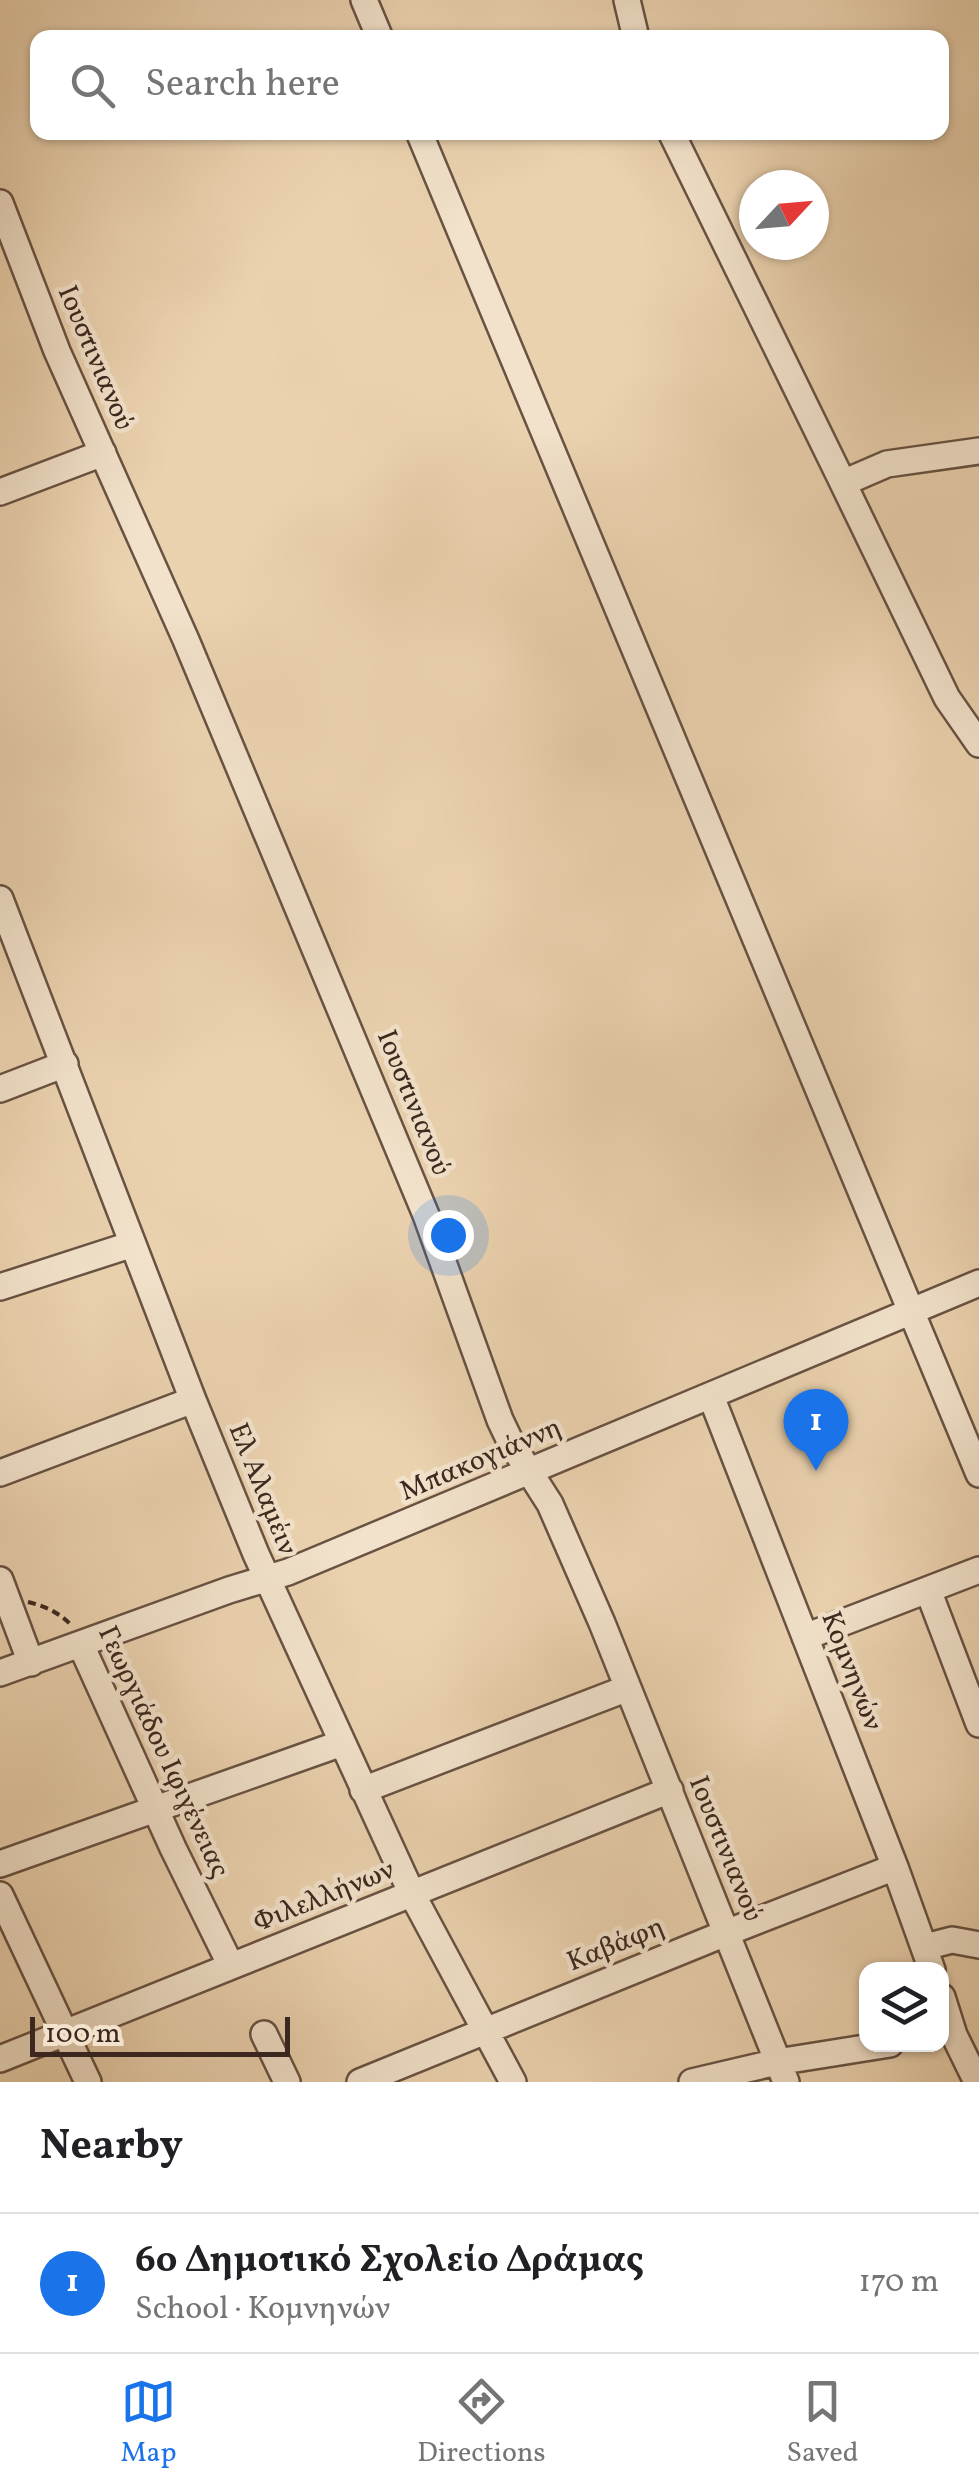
<!DOCTYPE html>
<meta charset="utf-8">
<style>
body{margin:0;font-family:Vollkorn,serif;background:#f6f6f6;color:#202124}
.controls{position:absolute;right:30px;bottom:30px;display:grid;overflow:hidden;border-radius:20px;box-shadow:0 2px 8px #0004}
.controls button{width:90px;height:90px;display:grid;place-items:center;padding:0;border:0;border-bottom:2px solid #e0e0e0;background:#fff;color:#202124;font:50px sans-serif}
.compass{position:absolute;left:739px;top:170px;width:90px;height:90px;border-radius:50%;background:#fff;box-shadow:0 2px 8px #0004;rotate:64deg}
.scale{position:absolute;left:30px;bottom:25px;width:260px;box-sizing:border-box;padding-left:10px;border:5px solid #3d281f;border-top:0;font-size:28px;line-height:35px;white-space:nowrap;color:#3d281f;-webkit-text-stroke:8px #f2e2cb;paint-order:stroke}
.you{position:absolute;left:448px;top:1235px;width:35px;height:35px;margin:-25px;border:8px solid #fff;border-radius:50%;background:#1a73e8;box-shadow:0 0 0 15px #1a73e833}
.badge{display:grid;place-items:center;width:65px;height:65px;border-radius:50%;background:#1a73e8;color:#fff;font-size:32px;font-weight:700}
.pin{position:absolute;translate:-50% -82px;filter:drop-shadow(0 2px 5px #0008)}
.pin::after{content:'';position:absolute;top:52px;width:35px;height:30px;background:inherit;clip-path:polygon(0 0,100% 0,50% 100%)}
.list{margin:0;padding:0;list-style:none}
h2{display:flex;justify-content:space-between;align-items:center;height:130px;margin:0;padding:0 40px;font-size:42px}
h2 small{font-size:32px;font-weight:400;color:#757577}
.list li{display:grid;grid-template-columns:65px 1fr auto;gap:30px;align-items:center;box-sizing:border-box;height:140px;padding:0 40px;border-top:2px solid #e0e0e0}
.list b{display:block;font-size:38px;white-space:nowrap}
.list p{margin:0;font-size:32px;white-space:nowrap;color:#757577}
.list em{font-size:32px;font-style:normal;color:#757577}
.icon{flex:none;width:55px;height:55px;fill:none;stroke:currentColor;stroke-width:2;stroke-linecap:round;stroke-linejoin:round}
.map{position:relative;flex:none;width:979px;height:2082px;overflow:hidden}
.search{position:absolute;background:#fff;box-shadow:0 2px 8px #0004;left:30px;right:30px;top:30px;height:110px;display:flex;align-items:center;gap:25px;box-sizing:border-box;padding:0 35px;border-radius:20px;color:#757577;font-size:38px}
.sheet{height:270px;background:#fff}
nav{display:flex;justify-content:space-around;align-items:center;box-sizing:border-box;height:140px;border-top:2px solid #e0e0e0;background:#fff;font-size:28px;color:#757577}
nav a{display:grid;justify-items:center;gap:5px}
nav .on{color:#1a73e8}
.map>svg:first-child{display:block}
</style>
<div class="map">
<svg width="979" height="2082" viewBox="0 0 979 2082">
<rect width="100%" height="100%" fill="#ebd2af"/>
<filter id="stains"><feTurbulence type="fractalNoise" baseFrequency=".002" numOctaves="4"/><feColorMatrix values="0 0 0 0 .2 0 0 0 0 .09 0 0 0 0 .02 0 0 0 .5 -.17"/></filter>
<radialGradient id="worn" r=".72"><stop offset=".6" stop-color="#630" stop-opacity="0"/><stop offset="1" stop-color="#630" stop-opacity=".3"/></radialGradient>
<g fill="none" stroke-linecap="round" stroke-linejoin="round">
<defs>
<path id="minor" d="M364,0L380,38
M627,0L636,38
M419,132L979,1474
M671,132L843,483L887,464L979,451
M0,203L57,351L186,640L426,1215L500,1420L511,1443L550,1504L602,1623L786,2082
M843,483L947,698L979,744
M0,492L103,453
M0,899L193,1400L256,1554L412,1894L513,2082
M0,1089L65,1064
M0,1287L133,1244
M711,1396L895,1867L932,1970
M0,1473L193,1400
M0,1580L31,1663
M928,1590L979,1724
M805,1637L979,1570
M81,1645L173,1848L231,1966
M0,1673L229,1590L288,1572L979,1283
M363,1790L628,1688
M0,1864L342,1743
M0,1895L88,2082
M925,1947L952,1940L979,1945
M942,1997L954,2035L977,2082
M264,2034L287,2082
M0,2059L670,1790
M360,2082L726,1933L895,1867
M692,2082L777,2062L890,2044"/>
</defs>
<use href="#minor" stroke="#685243" stroke-width="30"/>
<path stroke="#3d281f" stroke-width="4" stroke-dasharray="8 5" stroke-linecap="butt" d="M28,1602C45,1606 60,1613 72,1626"/>
<use href="#minor" stroke="#f2e2cb" stroke-width="25"/>
</g>
<g text-anchor="middle" dominant-baseline="central" stroke-width="9" stroke-linejoin="round" paint-order="stroke">
<g font-size="28" fill="#3d281f" stroke="#f2e2cb">
<text transform="translate(95 358) rotate(67)">Ιουστινιανού</text>
<text transform="translate(413 1103) rotate(68)">Ιουστινιανού</text>
<text transform="translate(481 1460) rotate(-23)">Μπακογιάννη</text>
<text transform="translate(262 1489) rotate(68)">Ελ Αλαμέιν</text>
<text transform="translate(851 1671) rotate(69)">Κομνηνών</text>
<text transform="translate(163 1752) rotate(65)">Γεωργιάδου Ιφιγένειας</text>
<text transform="translate(725 1849) rotate(68)">Ιουστινιανού</text>
<text transform="translate(324 1897) rotate(-22)">Φιλελλήνων</text>
<text transform="translate(616 1945) rotate(-22)">Καβάφη</text>
</g>
</g>
<rect width="100%" height="100%" filter="url(#stains)"/>
<rect width="100%" height="100%" fill="url(#worn)"/>
</svg>
<div class="controls">
<button><svg class="icon" aria-label="layers" viewBox="0 0 24 24"><path d="M12 4l9 5-9 5-9-5zM3 14l9 5 9-5"/></svg></button>
</div>
<svg class="compass" viewBox="-18 -18 36 36"><path d="M0-13l5 13h-10z" fill="#e53935"/><path d="M0 13l5-13h-10z" fill="#757577"/></svg>
<div class="scale">100 m</div>
<div class="you"></div>
<div class="pin badge" style="left:816px;top:1471px">1</div>
<div class="search"><svg class="icon" aria-label="search" viewBox="0 0 24 24"><circle cx="10" cy="10" r="6"/><path d="M15 15l6 6"/></svg>Search here</div>
</div>
<section class="sheet">
<h2>Nearby<small></small></h2>
<ul class="list">
<li><span class="badge">1</span><div><b>6o Δημοτικό Σχολείο Δράμας</b><p>School · Κομνηνών</p></div><em>170 m</em></li>
</ul>
</section>
<nav>
<a class="on"><svg class="icon" aria-label="map" viewBox="0 0 24 24"><path d="M3 6l6-2 6 2 6-2v14l-6 2-6-2-6 2zM9 4v14M15 6v14"/></svg>Map</a>
<a><svg class="icon" aria-label="directions" viewBox="0 0 24 24"><path d="M12 3l9 9-9 9-9-9zM9 14v-3h6M13 9l2 2-2 2"/></svg>Directions</a>
<a><svg class="icon" aria-label="saved" viewBox="0 0 24 24"><path d="M7 4h10v16l-5-4-5 4z"/></svg>Saved</a>
</nav>
